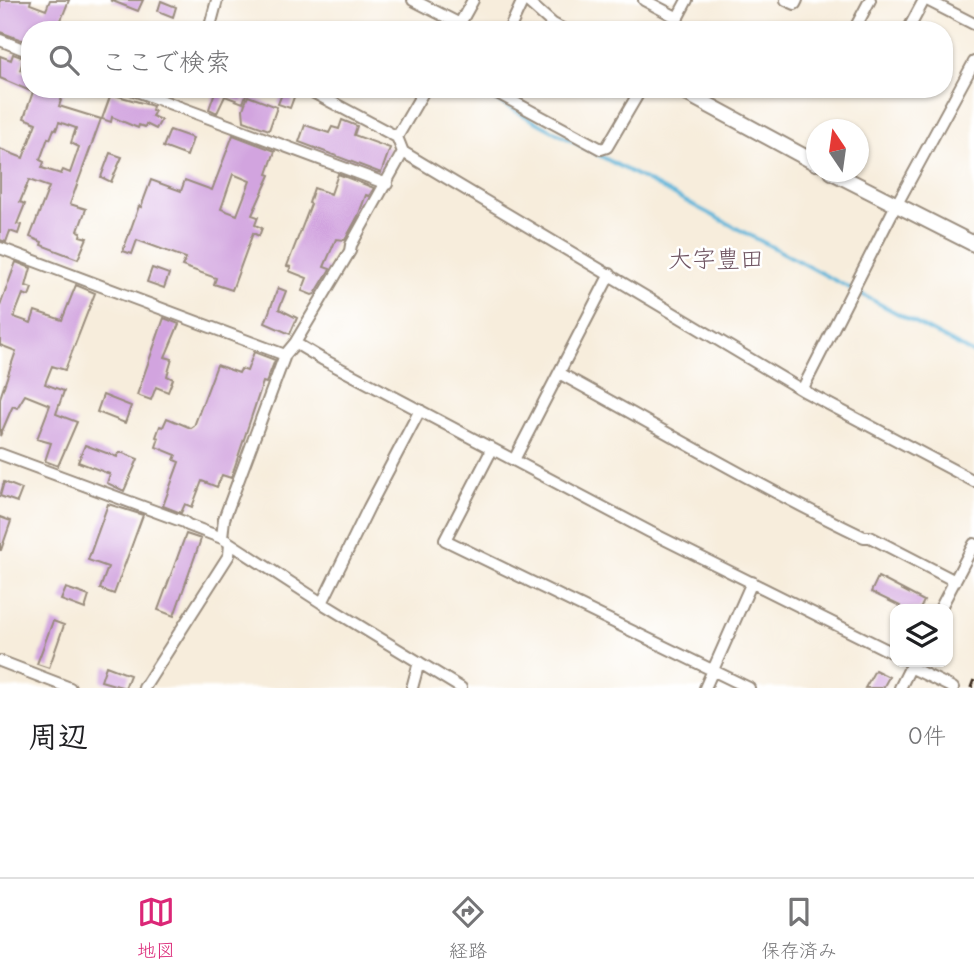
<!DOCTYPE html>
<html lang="ja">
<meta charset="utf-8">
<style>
body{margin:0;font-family:Delius,"Klee One",sans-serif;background:#f6f6f6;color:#202124}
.controls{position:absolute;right:21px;bottom:21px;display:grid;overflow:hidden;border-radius:14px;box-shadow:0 2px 5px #0004}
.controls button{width:63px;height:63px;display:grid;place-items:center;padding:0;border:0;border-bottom:2px solid #e0e0e0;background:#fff;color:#202124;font:35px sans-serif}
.compass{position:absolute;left:806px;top:119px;width:63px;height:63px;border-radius:50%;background:#fff;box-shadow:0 2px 5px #0004;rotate:347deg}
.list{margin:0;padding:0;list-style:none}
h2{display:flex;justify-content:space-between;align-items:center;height:91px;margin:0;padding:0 28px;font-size:30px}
h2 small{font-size:23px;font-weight:400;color:#757577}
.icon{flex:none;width:38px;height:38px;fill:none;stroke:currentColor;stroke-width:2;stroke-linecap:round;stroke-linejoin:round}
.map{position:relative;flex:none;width:974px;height:688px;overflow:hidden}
.search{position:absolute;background:#fff;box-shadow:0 2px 5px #0004;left:21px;right:21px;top:21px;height:77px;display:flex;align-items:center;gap:18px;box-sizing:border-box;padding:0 24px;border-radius:28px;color:#757577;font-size:26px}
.sheet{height:189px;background:#fff}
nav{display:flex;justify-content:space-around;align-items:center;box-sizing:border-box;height:98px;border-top:2px solid #e0e0e0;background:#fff;font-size:19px;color:#757577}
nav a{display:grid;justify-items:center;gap:4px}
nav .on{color:#db2777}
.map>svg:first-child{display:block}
</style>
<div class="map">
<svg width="974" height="688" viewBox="0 0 974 688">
<rect width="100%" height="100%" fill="#fff"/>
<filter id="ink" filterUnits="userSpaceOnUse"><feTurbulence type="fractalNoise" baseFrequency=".0143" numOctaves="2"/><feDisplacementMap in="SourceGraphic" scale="14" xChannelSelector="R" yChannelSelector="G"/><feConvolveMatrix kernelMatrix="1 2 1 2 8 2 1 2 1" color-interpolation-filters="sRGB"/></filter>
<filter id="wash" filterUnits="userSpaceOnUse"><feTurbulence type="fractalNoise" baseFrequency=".00686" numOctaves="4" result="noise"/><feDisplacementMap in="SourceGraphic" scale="28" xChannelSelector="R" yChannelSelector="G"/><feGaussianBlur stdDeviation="1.57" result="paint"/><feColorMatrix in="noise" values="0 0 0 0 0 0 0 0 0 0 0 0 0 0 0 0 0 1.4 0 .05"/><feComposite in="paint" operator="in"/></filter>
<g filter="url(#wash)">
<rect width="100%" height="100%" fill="#f7eddc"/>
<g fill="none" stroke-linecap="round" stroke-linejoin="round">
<path stroke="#5bb4d9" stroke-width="3.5" d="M474,89L974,354"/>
</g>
<g id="blocks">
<path fill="#d2a4df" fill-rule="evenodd" d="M0,0H31L30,4L46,10L50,0H69L57,30L48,27L47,30H30V43L0,32Z
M110,0H143L138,11Z
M161,1L176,7L173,17L158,11Z
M13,54L24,58L20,70L30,73V91L0,78V56L11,60Z
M34,89H65L59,106L101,119L70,204L86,209L78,231L81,232L80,236L87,238L78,259L41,245L42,242L30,237L49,187L29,180L20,202L25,204L17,224L21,225L18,234L10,231L6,242L0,240V149L23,158L36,123L24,118ZM59,122L76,128L71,143L79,147L70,173L63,170L61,174L42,168L44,162L40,160L48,138L50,139L54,129L56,130Z
M210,89H248L243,103L225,96L217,113L209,109L215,92Z
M284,89H297L290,108L278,104Z
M111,94L153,106L152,110L155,111L152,116L161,120L156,129L146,124L145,127L139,125L138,128L112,117L111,122L102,119Z
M248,96L277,107L269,130L244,121L243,109Z
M342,120L357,126L354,135L390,148L381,173L299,142L305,125L329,133L332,127L339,129Z
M170,130L193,138L187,156L163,147Z
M233,135L275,151L267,174L270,175L252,215L258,217L255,225L262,228L259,236L253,233L232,290L214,284L216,278L182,266L186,258L137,240L132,254L123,251L139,206L141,207L151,180L181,191L185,180L212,190ZM233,174L250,181L237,215L221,209Z
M110,153L122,157L111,182L101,177Z
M338,174L374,188L369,196L366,195L358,216L345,240L336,239L324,267L330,269L315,294L312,295L302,291L307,278L289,271L291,267L287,266L311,204L309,203L314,188L331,194Z
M16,262L31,268L26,286L32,288L29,296L23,294L14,317L31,323L35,311L62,320L76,285L95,293L65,370L52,366L45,384L64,391L56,414L77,422L58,466L45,461L51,443L37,439L50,405L25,395L17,408L13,406L11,410L0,436V398L16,351L0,345V306Z
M152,268L169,274L164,288L147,282Z
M278,288L286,291L279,309L297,318L290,334L265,323Z
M164,318L179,324L165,357L172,359L167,376L173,379L168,392L156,387L151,400L137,395Z
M254,352L275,360L266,383L263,382L231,478L222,475L217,487L202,481L192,507L185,504L181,513L163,506L179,462L174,460L176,455L156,447L159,438L156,437L160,426L163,427L167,418L191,428L194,426L217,365L239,373L241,369L247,371Z
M103,395L131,406L125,423L97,412Z
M85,445L117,457L118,453H123L138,459L124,491L107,483L110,474L78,462Z
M4,482L22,489L17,502L0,496Z
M108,504L143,515L114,594L100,589L108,567L88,560Z
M0,517L11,521L1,550H0Z
M186,534L201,539L174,616L158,610Z
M878,577L924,601L920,609H898L900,606L871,592Z
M66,588L89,596L85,609L61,600Z
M53,621L64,625L49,668L37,664Z
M106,666L130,675L125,688L101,681Z
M875,670L889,677L883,688H865Z"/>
</g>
</g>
<g filter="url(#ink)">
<use href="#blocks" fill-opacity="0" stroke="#998c7d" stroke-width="2"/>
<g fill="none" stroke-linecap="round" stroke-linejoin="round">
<defs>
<path id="minor" d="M413,0L460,24
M526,0L553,24L564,30
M644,0L678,18
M786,0L795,4L797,0
M927,0L974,24
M458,27L473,0
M209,30L217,0
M509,30L523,0
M671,30L687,0
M854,30L870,0
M908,30L924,0
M0,40L30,52
M131,89L387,184
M307,89L397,137L403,152L802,390L974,481
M490,89L601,149L607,147L641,89
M397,137L425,89
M0,248L285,355
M295,343L322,359L650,532L895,654
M559,373C660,428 759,487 864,537H870L955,581
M802,390L892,213L974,62
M490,447L489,455L445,540L749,688
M0,454L184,522L188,525L222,538L322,603L461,688
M514,460L610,274
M222,538L224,519L285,355L295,343L350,251L351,245L403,152
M322,603L369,507L420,410
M940,609L974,544
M0,661L70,688
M910,667L953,688
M144,688L229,555L230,544
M412,688L419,662
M705,688L752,582
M900,688L913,662"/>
<path id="tertiary" d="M679,89L816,163
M832,172L974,244"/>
</defs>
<use href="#minor" stroke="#998c7d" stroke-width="14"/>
<use href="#tertiary" stroke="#998c7d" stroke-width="18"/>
<use href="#minor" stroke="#fff" stroke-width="10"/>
<use href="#tertiary" stroke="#fff" stroke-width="14"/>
<path stroke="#3b2a1e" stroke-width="3.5" stroke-dasharray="10 5" stroke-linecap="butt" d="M971,688L974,680"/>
</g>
</g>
<g text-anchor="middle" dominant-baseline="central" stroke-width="5" stroke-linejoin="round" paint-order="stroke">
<g font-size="24" fill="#705562" stroke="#fff">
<text x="716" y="258">大字豊田</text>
</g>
</g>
</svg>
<div class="controls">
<button><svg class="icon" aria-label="layers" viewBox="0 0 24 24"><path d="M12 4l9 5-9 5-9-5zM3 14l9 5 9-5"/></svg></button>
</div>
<svg class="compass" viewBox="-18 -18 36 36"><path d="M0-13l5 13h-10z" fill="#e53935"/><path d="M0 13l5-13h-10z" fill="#757577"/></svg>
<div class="search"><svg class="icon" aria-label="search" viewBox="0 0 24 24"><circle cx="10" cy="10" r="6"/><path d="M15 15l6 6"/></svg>ここで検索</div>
</div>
<section class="sheet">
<h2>周辺<small>0件</small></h2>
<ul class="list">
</ul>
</section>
<nav>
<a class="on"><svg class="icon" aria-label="map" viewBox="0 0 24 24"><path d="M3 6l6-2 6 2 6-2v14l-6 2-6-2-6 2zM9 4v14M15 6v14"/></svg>地図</a>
<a><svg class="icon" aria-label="directions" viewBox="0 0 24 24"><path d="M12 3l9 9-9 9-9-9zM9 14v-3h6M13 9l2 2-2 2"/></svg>経路</a>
<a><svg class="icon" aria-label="saved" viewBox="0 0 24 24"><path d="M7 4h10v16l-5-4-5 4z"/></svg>保存済み</a>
</nav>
